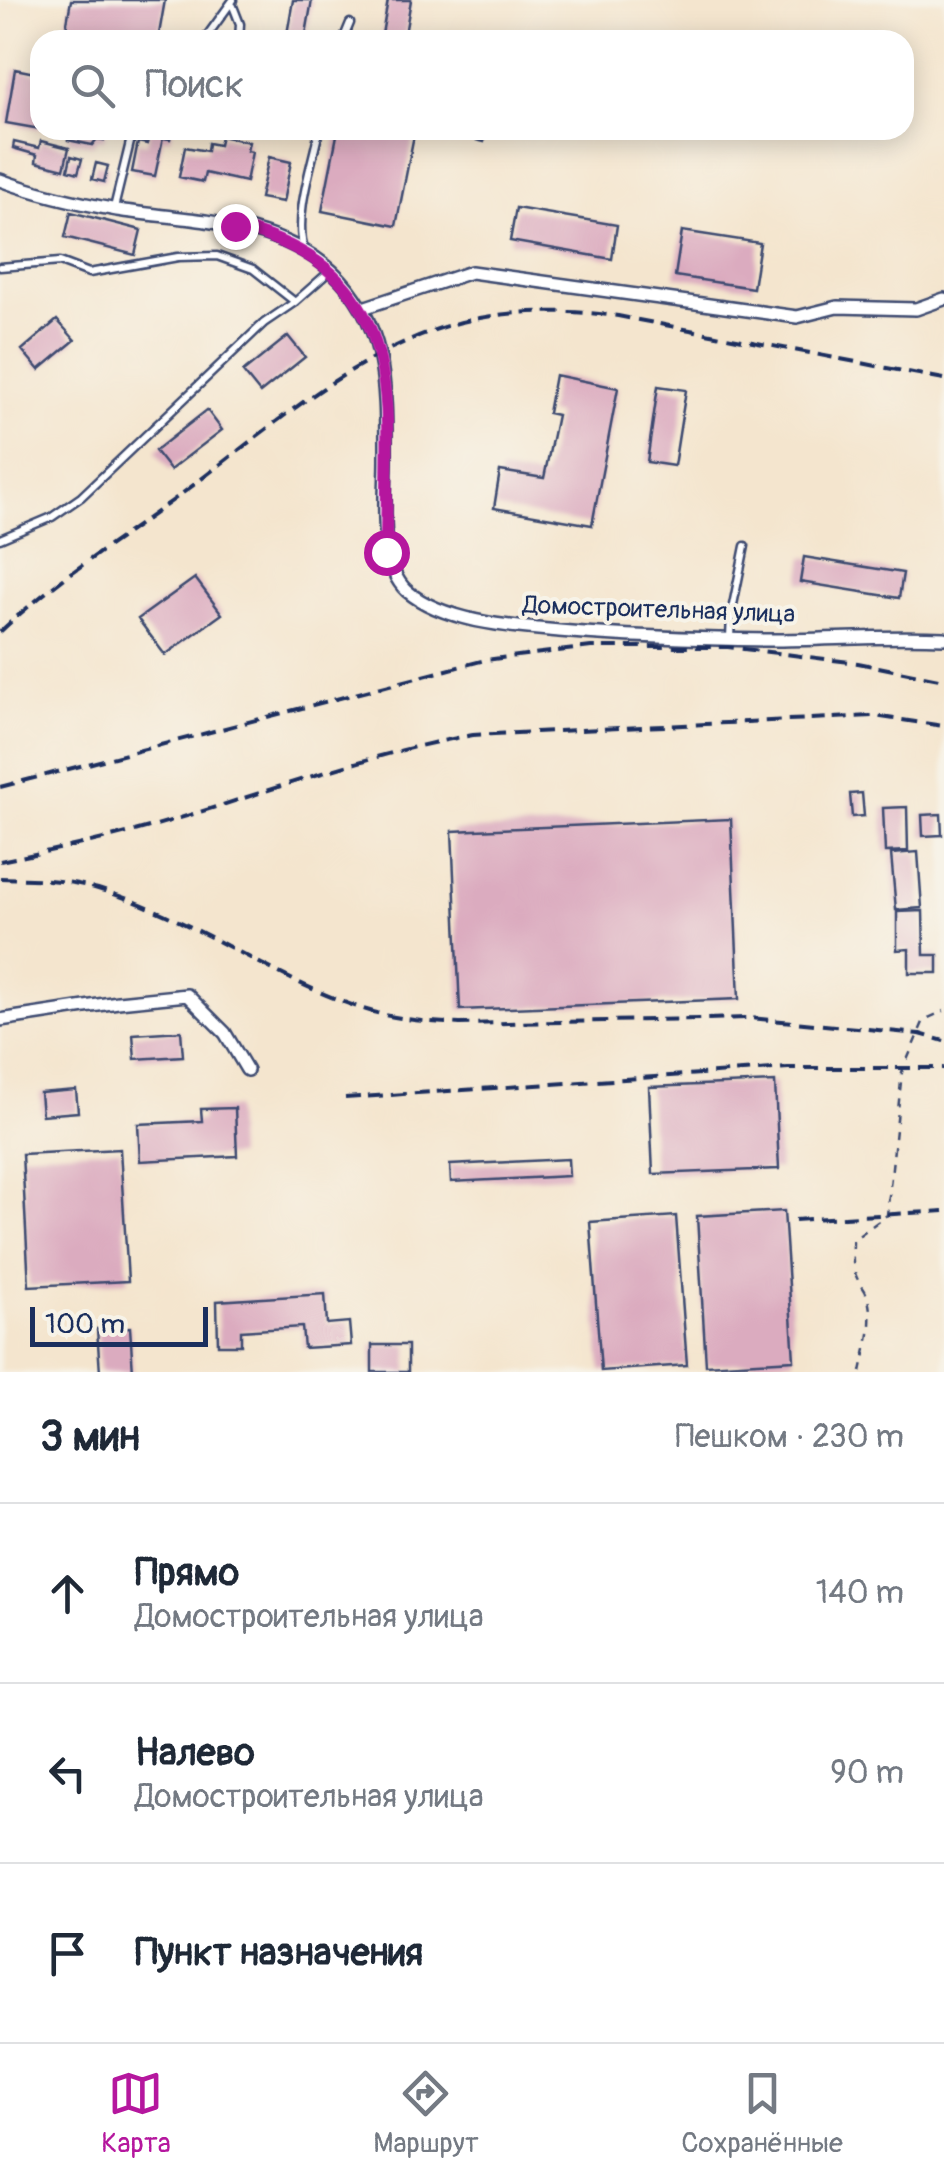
<!DOCTYPE html>
<html lang="ru">
<meta charset="utf-8">
<style>
body{margin:0;font-family:Pangolin,sans-serif;background:#f2f2f3;color:#1f2937}
.scale{position:absolute;left:30px;bottom:25px;width:178px;box-sizing:border-box;padding-left:10px;border:5px solid #1b2f5e;border-top:0;font-size:28px;line-height:35px;white-space:nowrap;color:#1b2f5e;-webkit-text-stroke:8px #f7f3e8;paint-order:stroke}
.stop{position:absolute;width:30px;height:30px;margin:-22px;border:8px solid #b5179e;border-radius:50%;background:#fff}
.stop.end{background:#b5179e;border-color:#fff;box-shadow:0 2px 10px #0008}
.list{margin:0;padding:0;list-style:none}
h2{display:flex;justify-content:space-between;align-items:center;height:130px;margin:0;padding:0 40px;font-size:42px}
h2 small{font-size:32px;font-weight:400;color:#747a83}
.list li{display:grid;grid-template-columns:65px 1fr auto;gap:30px;align-items:center;box-sizing:border-box;height:180px;padding:0 40px;border-top:2px solid #e0e1e3}
.list b{display:block;font-size:38px;white-space:nowrap}
.list p{margin:0;font-size:32px;white-space:nowrap;color:#747a83}
.list em{font-size:32px;font-style:normal;color:#747a83}
.icon{flex:none;width:55px;height:55px;fill:none;stroke:currentColor;stroke-width:2;stroke-linecap:round;stroke-linejoin:round}
.map{position:relative;flex:none;width:944px;height:1372px;overflow:hidden}
.search{position:absolute;background:#fff;box-shadow:0 5px 25px #0003;left:30px;right:30px;top:30px;height:110px;display:flex;align-items:center;gap:25px;box-sizing:border-box;padding:0 35px;border-radius:30px;color:#747a83;font-size:38px}
.sheet{height:670px;background:#fff}
nav{display:flex;justify-content:space-around;align-items:center;box-sizing:border-box;height:140px;border-top:2px solid #e0e1e3;background:#fff;font-size:28px;color:#747a83}
nav a{display:grid;justify-items:center;gap:5px}
nav .on{color:#b5179e}
.map>svg:first-child{display:block}
</style>
<div class="map">
<svg width="944" height="1372" viewBox="0 0 944 1372">
<rect width="100%" height="100%" fill="#f7f3e8"/>
<filter id="ink" filterUnits="userSpaceOnUse"><feTurbulence type="fractalNoise" baseFrequency=".01" numOctaves="2"/><feDisplacementMap in="SourceGraphic" scale="20" xChannelSelector="R" yChannelSelector="G"/><feConvolveMatrix kernelMatrix="1 2 1 2 8 2 1 2 1" color-interpolation-filters="sRGB"/></filter>
<filter id="wash" filterUnits="userSpaceOnUse"><feTurbulence type="fractalNoise" baseFrequency=".0048" numOctaves="4" result="noise"/><feDisplacementMap in="SourceGraphic" scale="40" xChannelSelector="R" yChannelSelector="G"/><feGaussianBlur stdDeviation="2.25" result="paint"/><feColorMatrix in="noise" values="0 0 0 0 0 0 0 0 0 0 0 0 0 0 0 0 0 1.4 0 .05"/><feComposite in="paint" operator="in"/></filter>
<g filter="url(#wash)">
<rect width="100%" height="100%" fill="#f4e5ce"/>
<g id="blocks">
<path fill="#dbabbf" d="M71,0H165L158,40H127L92,32L91,40H64Z
M293,0H312L305,40H286Z
M388,0H411L404,40H381Z
M15,69L40,74V129L6,123Z
M70,130H106L104,140L97,139L92,145L68,140Z
M150,130H172L170,139L163,138L155,176L132,172L138,142L147,144Z
M338,130H415L396,226L322,211Z
M453,130H486L484,142L452,134Z
M221,136L249,142L247,151L252,152L246,182L205,173L203,182L179,177L185,147L207,151L208,143L219,145Z
M41,141L69,148L64,169L36,162L37,155L13,148L14,142L39,148Z
M71,156L82,159L78,173L68,170Z
M269,157L291,162L283,202L260,198Z
M96,163L108,166L104,182L92,179Z
M516,208L617,225L612,259L510,241Z
M71,212L141,230L135,255L65,237Z
M682,231L760,243L753,288L675,276Z
M57,320L75,340L39,370L22,350Z
M288,336L305,357L260,393L243,372Z
M555,375L618,388L592,525L494,508L500,471L544,478L557,415L548,413Z
M658,386L686,390L674,466L647,462Z
M207,410L222,430L170,470L155,451Z
M804,557L903,573L899,598L800,582Z
M195,578L222,614L165,655L138,619Z
M862,793L864,816L852,817L850,794Z
M907,807L908,851L885,852L883,808Z
M941,814L942,835L923,836L922,815Z
M731,819L739,999L460,1010L452,831Z
M918,852L922,908L896,910L891,854Z
M923,911L924,955H938V973H909V949L897,950V912Z
M181,1031L183,1056L135,1059L133,1034Z
M775,1082L779,1169L653,1174L649,1087Z
M76,1090L78,1112L42,1115L40,1093Z
M235,1108L237,1156L140,1161L138,1124L202,1121L201,1109Z
M120,1149L128,1281L29,1286L22,1154Z
M568,1159L569,1176L451,1182L450,1165Z
M784,1211L794,1360L706,1365L697,1216Z
M676,1216L687,1365L601,1371L590,1222Z
M325,1294L327,1324L349,1322L351,1345L304,1348L302,1327L241,1331V1345H218L217,1301Z
M130,1327L133,1372H100L97,1329Z
M372,1345H408V1372H372Z"/>
</g>
</g>
<g filter="url(#ink)">
<use href="#blocks" fill-opacity="0" stroke="#3c4a6f" stroke-width="2.5"/>
<g fill="none" stroke-linecap="round" stroke-linejoin="round">
<defs>
<path id="lane" d="M233,6L240,24L239,40
M204,40L233,0
M343,40L350,23
M114,208L133,130
M304,250C294,214 312,166 319,130
M0,267L60,262L89,273L178,257L217,256L253,269L295,302
M0,539L52,517L81,497L264,323L295,302L330,271
M730,638L731,615L745,546"/>
<path id="street" d="M0,180C38,194 78,203 117,210C189,221 274,219 332,271C388,322 386,391 386,460C386,497 377,564 407,591C443,622 513,627 559,631C629,637 699,639 770,640C828,640 886,635 944,638
M363,308L471,272L797,317L837,307L916,309L944,299
M0,1020L118,1002L187,995L225,1033L247,1070"/>
</defs>
<use href="#lane" stroke="#3c4a6f" stroke-width="11"/>
<use href="#street" stroke="#3c4a6f" stroke-width="16"/>
<path stroke="#3c4a6f" stroke-width="2.5" stroke-dasharray="8 8" stroke-linecap="butt" d="M861,1372C866,1346 876,1320 866,1293C865,1289 859,1283 858,1280C851,1267 853,1253 853,1240L887,1215L902,1072L924,1020L944,1011"/>
<use href="#lane" stroke="#fff" stroke-width="6"/>
<use href="#street" stroke="#fff" stroke-width="11"/>
<path stroke="#1b2f5e" stroke-width="4" stroke-dasharray="15 8" stroke-linecap="butt" d="M0,632C53,582 116,542 176,498C262,435 360,345 466,321C516,309 568,310 618,316L944,379
M0,787L485,660L591,647H728L858,663L944,680
M0,861C50,851 100,841 149,827C257,797 362,754 473,735L874,716L944,726
M0,878C33,879 66,879 98,889C194,917 275,982 370,1011C400,1020 429,1022 460,1024L750,1018L920,1034L944,1041
M345,1098L788,1068H944
M795,1220L944,1211"/>
</g>
</g>
<g fill="none" stroke-linecap="round" stroke-linejoin="round" filter="url(#ink)">
<path stroke="#b5179e" stroke-width="12" d="M235,226C414,272 386,403 386,552"/>
</g>
<g text-anchor="middle" dominant-baseline="central" stroke-width="8" stroke-linejoin="round" paint-order="stroke">
<g font-size="25" fill="#1b2f5e" stroke="#f7f3e8">
<text transform="translate(659 610) rotate(2)">Домостроительная улица</text>
</g>
</g>
</svg>
<div class="scale">100 m</div>
<div class="stop" style="left:386px;top:552px"></div>
<div class="stop end" style="left:235px;top:226px"></div>
<div class="search"><svg class="icon" aria-label="search" viewBox="0 0 24 24"><circle cx="10" cy="10" r="6"/><path d="M15 15l6 6"/></svg>Поиск</div>
</div>
<section class="sheet">
<h2>3 мин<small>Пешком · 230 m</small></h2>
<ul class="list">
<li><svg class="icon" aria-label="ahead" viewBox="0 0 24 24"><path d="M12 20V5M6 11l6-6 6 6"/></svg><div><b>Прямо</b><p>Домостроительная улица</p></div><em>140 m</em></li>
<li><svg class="icon" aria-label="left" viewBox="0 0 24 24"><path d="M17 20v-9H6M10 6l-5 5 5 5"/></svg><div><b>Налево</b><p>Домостроительная улица</p></div><em>90 m</em></li>
<li><svg class="icon" aria-label="arrive" viewBox="0 0 24 24"><path d="M6 21V4h12l-3 4 3 4H6"/></svg><div><b>Пункт назначения</b></div></li>
</ul>
</section>
<nav>
<a class="on"><svg class="icon" aria-label="map" viewBox="0 0 24 24"><path d="M3 6l6-2 6 2 6-2v14l-6 2-6-2-6 2zM9 4v14M15 6v14"/></svg>Карта</a>
<a><svg class="icon" aria-label="directions" viewBox="0 0 24 24"><path d="M12 3l9 9-9 9-9-9zM9 14v-3h6M13 9l2 2-2 2"/></svg>Маршрут</a>
<a><svg class="icon" aria-label="saved" viewBox="0 0 24 24"><path d="M7 4h10v16l-5-4-5 4z"/></svg>Сохранённые</a>
</nav>
